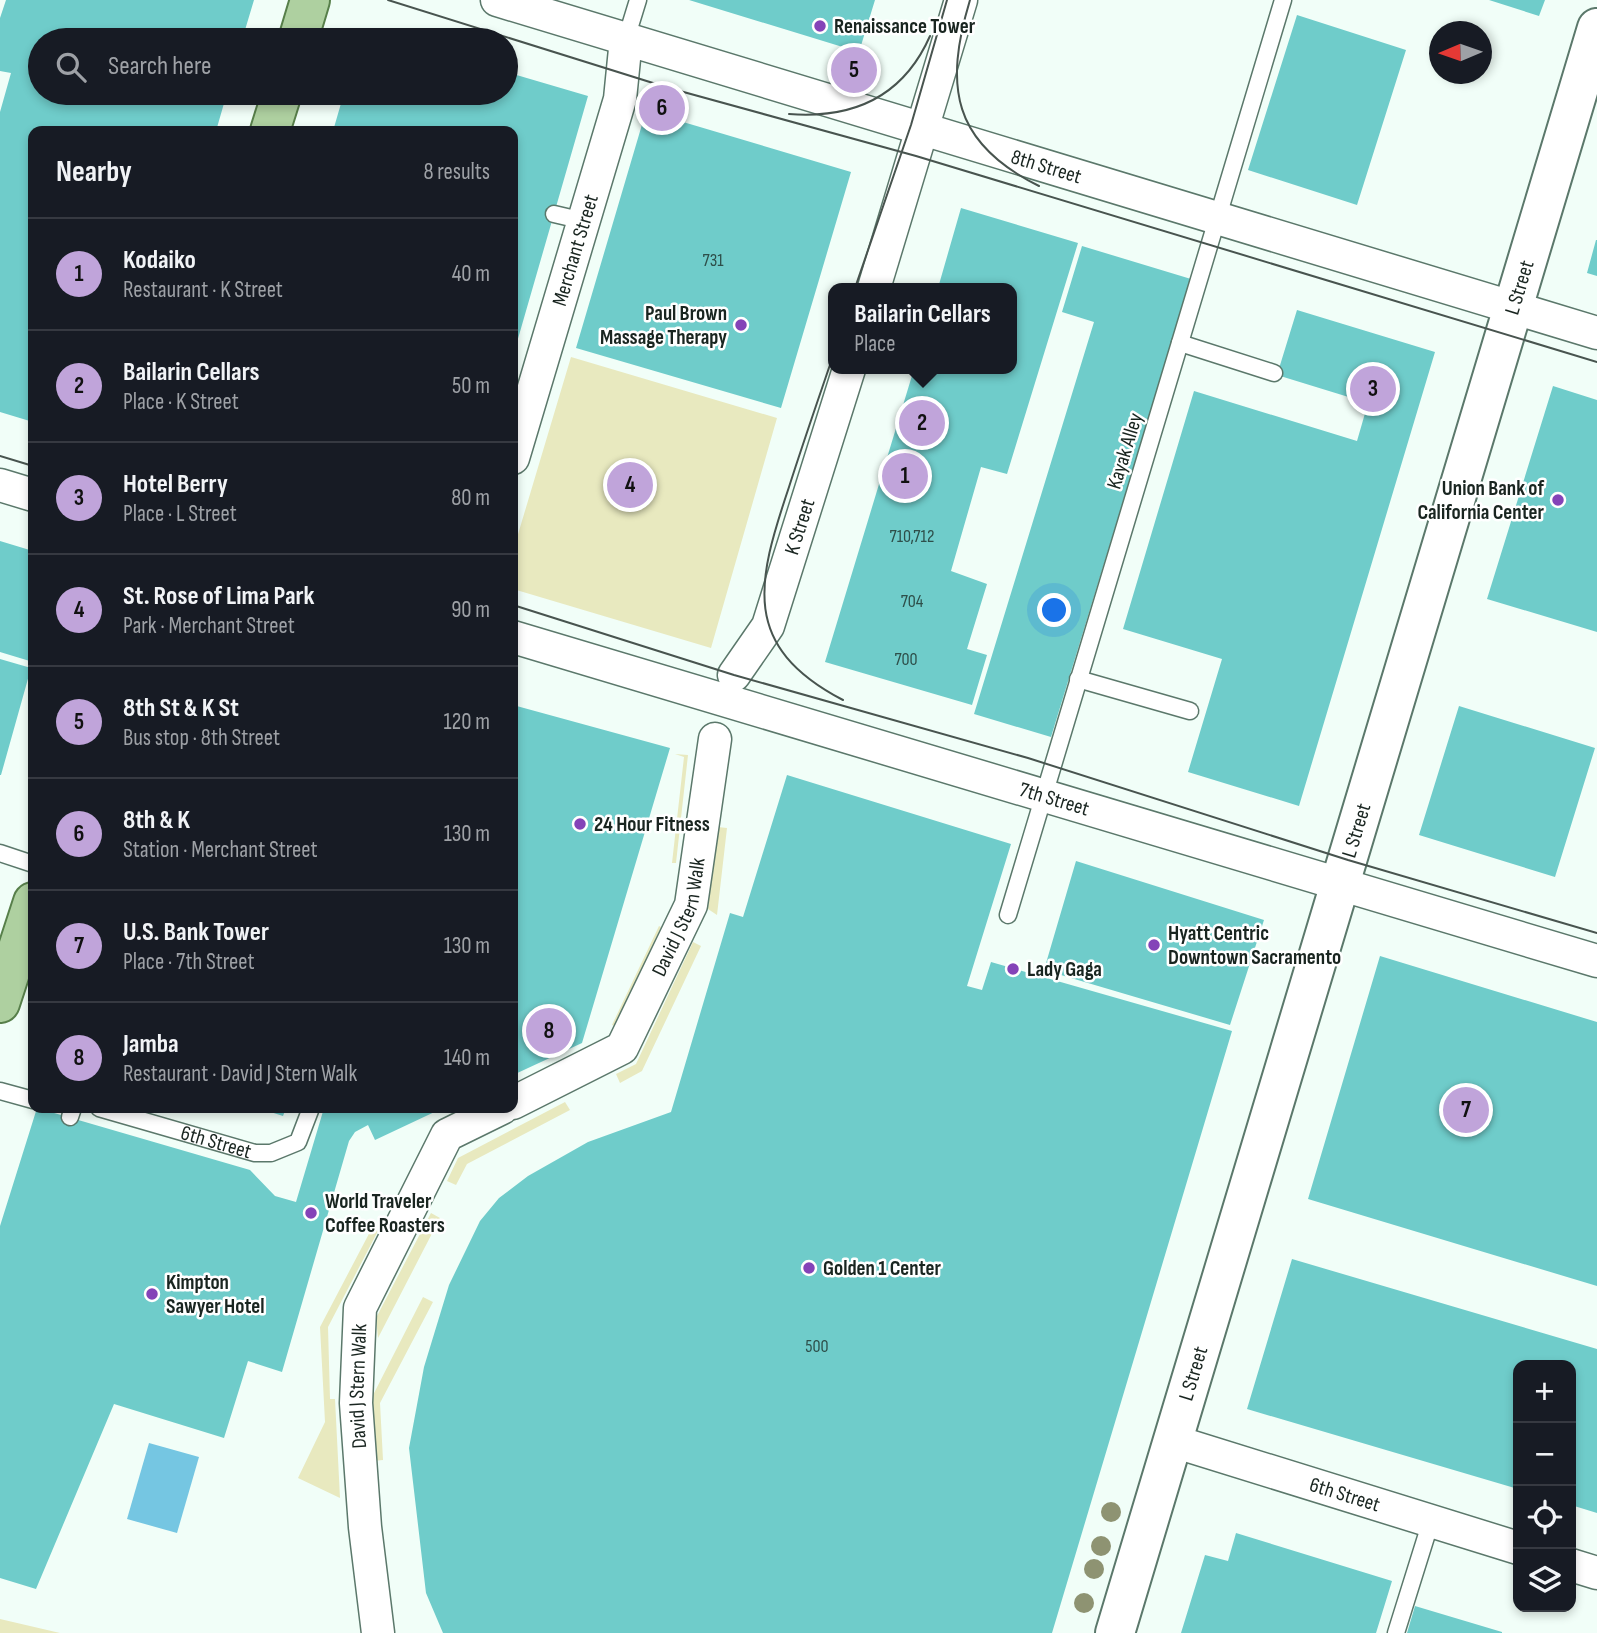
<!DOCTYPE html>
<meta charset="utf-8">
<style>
body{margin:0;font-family:"Sofia Sans Condensed",sans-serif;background:#242831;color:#f1f3f6}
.controls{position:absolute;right:21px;bottom:21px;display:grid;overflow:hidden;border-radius:14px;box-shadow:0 4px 10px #0003}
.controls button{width:63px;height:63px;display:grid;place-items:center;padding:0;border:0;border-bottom:2px solid #363941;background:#171b24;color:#f1f3f6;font:35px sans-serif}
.compass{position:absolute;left:1429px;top:21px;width:63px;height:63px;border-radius:50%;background:#171b24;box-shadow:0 4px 10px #0003;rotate:268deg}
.you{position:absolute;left:1055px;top:611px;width:24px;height:24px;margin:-18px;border:5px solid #fff;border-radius:50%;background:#1a73e8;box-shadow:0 0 0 10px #1a73e833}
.badge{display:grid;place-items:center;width:46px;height:46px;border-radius:50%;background:#c0a4da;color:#111;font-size:23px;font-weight:700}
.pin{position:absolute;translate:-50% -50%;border:4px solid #fff;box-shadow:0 2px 7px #0006}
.popup{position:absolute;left:828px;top:283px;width:189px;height:91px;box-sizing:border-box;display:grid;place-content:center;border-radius:14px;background:#171b24;filter:drop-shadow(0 2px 5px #0005);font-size:23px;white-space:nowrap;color:#9ea1a6}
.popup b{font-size:26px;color:#f1f3f6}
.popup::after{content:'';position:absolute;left:50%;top:100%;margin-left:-14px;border:14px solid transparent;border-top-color:#171b24}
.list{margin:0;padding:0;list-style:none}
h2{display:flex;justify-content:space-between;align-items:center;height:91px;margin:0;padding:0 28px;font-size:30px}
h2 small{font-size:23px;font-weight:400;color:#9ea1a6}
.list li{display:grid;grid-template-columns:46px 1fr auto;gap:21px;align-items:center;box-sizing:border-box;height:112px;padding:0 28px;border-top:2px solid #363941}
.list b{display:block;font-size:26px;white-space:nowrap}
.list p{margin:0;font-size:23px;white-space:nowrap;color:#9ea1a6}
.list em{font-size:23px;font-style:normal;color:#9ea1a6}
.icon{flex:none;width:38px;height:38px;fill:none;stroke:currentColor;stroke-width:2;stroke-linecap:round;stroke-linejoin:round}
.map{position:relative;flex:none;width:1597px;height:1633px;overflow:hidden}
.search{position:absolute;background:#171b24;box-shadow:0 4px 10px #0003;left:28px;top:28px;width:490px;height:77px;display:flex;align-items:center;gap:18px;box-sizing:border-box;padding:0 24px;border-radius:38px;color:#9ea1a6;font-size:26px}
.panel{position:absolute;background:#171b24;box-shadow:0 4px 10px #0003;left:28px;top:126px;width:490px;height:987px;border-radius:14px}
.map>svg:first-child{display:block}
</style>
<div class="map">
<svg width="1597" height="1633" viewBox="0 0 1597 1633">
<rect width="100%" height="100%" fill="#f1fef8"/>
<path fill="#e8e9bf" d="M571,357L777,418L711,648L513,589V551Z
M675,754L688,755L676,863H672L684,757Z
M719,787L718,827L727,828L717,915L708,909Z
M659,926L661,927L615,1026L612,1025Z
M693,942L701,946L642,1071L620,1083L616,1074L636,1064Z
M565,1102L570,1110L467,1164L456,1185L447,1181L458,1158Z
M431,1213L440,1218L378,1338L376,1318Z
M372,1228L378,1231L328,1327L330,1399H335L340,1498L298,1478L325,1422L320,1327Z
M423,1297L433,1302L380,1403L383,1460L373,1461L370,1401Z
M0,1619L60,1633H0Z"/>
<path fill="#75c6e2" d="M149,1443L199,1457L177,1533L127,1519Z"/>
<path fill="#6fccca" d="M6,0H254L242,40H40V93H227L216,131H33V422L0,412V112L11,73L0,71V18Z
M689,0H875L859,52Z
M1489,0H1545L1539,16Z
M1297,15L1406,50L1357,205L1248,170Z
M362,30L395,40H359Z
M506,72L588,96L513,356V131H333L344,93H506Z
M646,111L851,172L781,408L576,348Z
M961,208L1078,243L1007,474L981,467L951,571L987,584L967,649L987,655L972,705L825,662L914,369H1011V288H938Z
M1596,240H1597V276L1587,273Z
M1082,246L1191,279L1051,737L974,714L1094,322L1062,312Z
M1297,310L1435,352L1299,806L1188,772L1222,659L1123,629L1194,391L1357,441L1368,403L1277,375Z
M1553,386L1597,400V632L1487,599Z
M0,541L33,551V662L0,652Z
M0,659L31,668L1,775H0Z
M513,705L670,748L582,1043L513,1075Z
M1459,706L1595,748L1555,877L1419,835Z
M787,775L1011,844L967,986L982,990L991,962L1232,1031L1052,1633H443L426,1593L409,1448L424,1367L449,1285L480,1221L499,1198L528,1176L588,1142L671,1112L730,913L743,917Z
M1076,861L1264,920L1230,1025L1044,970Z
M1380,956L1597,1022V1286L1308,1199Z
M37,1108L250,1170L275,1196L296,1202L324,1108H443L375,1140L368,1125L355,1132L349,1141L282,1372L248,1361L224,1438L114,1404L36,1589L0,1578V1226Z
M258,1108H286L283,1116Z
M1292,1259L1597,1349V1513L1571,1505V1365H1518V1489L1247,1409Z
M1236,1533L1392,1581L1376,1633H1181L1205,1555L1228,1561Z
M1415,1606L1502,1632V1633H1407Z"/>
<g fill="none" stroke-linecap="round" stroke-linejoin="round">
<defs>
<g id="lane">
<path d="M626,39L638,0"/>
<path d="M554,214L584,221"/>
<path d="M1180,343L1274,373"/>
<path d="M1078,679L1190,711"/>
<path d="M0,853L33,864"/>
<path d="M1008,915L1283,0"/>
<path d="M0,1091L33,1100"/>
<path id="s1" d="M99,1108L255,1153H271L298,1142L311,1108"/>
<path d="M70,1117L73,1108"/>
<path d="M1396,1633L1431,1521"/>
</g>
<g id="street">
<path id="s2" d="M497,0L1597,333"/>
<path d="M874,288L961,0"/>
<path id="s3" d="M513,458L620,99L626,39"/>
<path d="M0,485L33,495"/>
<path id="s4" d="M513,637L1597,961"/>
<path id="s5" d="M734,675L768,626L849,369"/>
<path id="s6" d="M513,1103L622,1048L691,905L715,739"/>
<path id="s7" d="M1173,1441L1518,1548"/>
<path d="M1571,1565L1597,1573"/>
<path id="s8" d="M378,1633L365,1527L356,1403L360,1308L447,1135L502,1108"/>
</g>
<g id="secondary">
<path id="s9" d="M1115,1633L1597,28"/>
</g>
<path id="primary" d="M298,40L310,0
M270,131L282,93
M0,1003L33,902"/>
</defs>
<use href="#lane" stroke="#5b786b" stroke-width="19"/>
<use href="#street" stroke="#5b786b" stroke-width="35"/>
<use href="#secondary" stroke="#5b786b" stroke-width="42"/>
<use href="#primary" stroke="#577f4a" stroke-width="42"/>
<use href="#lane" stroke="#fff" stroke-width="16"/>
<use href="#street" stroke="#fff" stroke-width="32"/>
<use href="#secondary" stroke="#fff" stroke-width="38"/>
<use href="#primary" stroke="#aed0a0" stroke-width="38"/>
<path stroke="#48544f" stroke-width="2" d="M388,0L669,88L916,156L1597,362
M970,0C944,86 952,143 1039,186
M789,114C854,119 903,97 930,36
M855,288L911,125L947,0
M833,356C818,400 803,443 789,487C757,582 740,646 843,700
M0,456L33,466
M513,605L734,675L1028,758L1348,860L1597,933"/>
</g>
<g fill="#8e9372">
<circle cx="1111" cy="1512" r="10"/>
<circle cx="1101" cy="1546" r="10"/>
<circle cx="1094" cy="1569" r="10"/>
<circle cx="1084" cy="1603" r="10"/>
</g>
<g fill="#8443b8" stroke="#fff" stroke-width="2.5">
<circle cx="820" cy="26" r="7"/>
<circle cx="741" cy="325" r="7"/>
<circle cx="1558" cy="500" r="7"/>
<circle cx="580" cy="824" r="7"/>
<circle cx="1154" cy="945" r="7"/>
<circle cx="1013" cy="969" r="7"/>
<circle cx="311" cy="1213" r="7"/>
<circle cx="809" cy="1268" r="7"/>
<circle cx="152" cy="1294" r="7"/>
</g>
<g text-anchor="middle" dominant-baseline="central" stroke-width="5" stroke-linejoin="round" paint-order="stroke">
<g font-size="18" fill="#2e4f4a">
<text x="713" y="260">731</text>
<text x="912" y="536">710,712</text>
<text x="912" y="601">704</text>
<text x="906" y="659">700</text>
<text x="817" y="1346">500</text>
</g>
<g font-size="21" font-weight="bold" fill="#192520" stroke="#fff" text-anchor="start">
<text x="834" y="26">Renaissance Tower</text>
<text x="727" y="313" text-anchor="end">Paul Brown<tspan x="727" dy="24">Massage Therapy</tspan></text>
<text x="1544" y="488" text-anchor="end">Union Bank of<tspan x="1544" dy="24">California Center</tspan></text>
<text x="594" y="824">24 Hour Fitness</text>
<text x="1168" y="933">Hyatt Centric<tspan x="1168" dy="24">Downtown Sacramento</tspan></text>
<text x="1027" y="969">Lady Gaga</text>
<text x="325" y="1201">World Traveler<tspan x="325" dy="24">Coffee Roasters</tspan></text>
<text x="823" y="1268">Golden 1 Center</text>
<text x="166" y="1282">Kimpton<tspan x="166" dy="24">Sawyer Hotel</tspan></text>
</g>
<g font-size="21" fill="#192520" stroke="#fff">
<text stroke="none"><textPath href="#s2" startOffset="574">8th Street</textPath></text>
<text stroke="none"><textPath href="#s3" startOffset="217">Merchant Street</textPath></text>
<text stroke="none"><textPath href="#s9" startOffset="1405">L Street</textPath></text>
<text transform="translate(1125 451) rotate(-73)">Kayak Alley</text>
<text stroke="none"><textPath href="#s5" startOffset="164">K Street</textPath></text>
<text stroke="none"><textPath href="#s4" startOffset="565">7th Street</textPath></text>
<text stroke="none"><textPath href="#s9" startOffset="838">L Street</textPath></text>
<text stroke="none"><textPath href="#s6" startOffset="266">David J Stern Walk</textPath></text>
<text stroke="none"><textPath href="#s1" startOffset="122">6th Street</textPath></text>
<text stroke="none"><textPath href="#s9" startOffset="271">L Street</textPath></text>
<text stroke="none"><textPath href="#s8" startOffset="248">David J Stern Walk</textPath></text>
<text stroke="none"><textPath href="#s7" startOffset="180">6th Street</textPath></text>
</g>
</g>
</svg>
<div class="controls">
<button>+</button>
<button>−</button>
<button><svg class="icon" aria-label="locate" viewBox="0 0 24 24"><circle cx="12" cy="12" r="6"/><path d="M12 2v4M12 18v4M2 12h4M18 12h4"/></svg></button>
<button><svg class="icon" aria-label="layers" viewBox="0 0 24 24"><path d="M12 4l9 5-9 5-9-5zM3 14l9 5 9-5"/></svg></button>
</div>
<svg class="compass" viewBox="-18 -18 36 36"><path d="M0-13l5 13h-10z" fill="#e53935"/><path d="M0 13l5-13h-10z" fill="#9ea1a6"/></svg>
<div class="you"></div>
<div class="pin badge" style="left:905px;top:476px">1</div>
<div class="pin badge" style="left:922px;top:423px">2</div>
<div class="popup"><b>Bailarin Cellars</b>Place</div>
<div class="pin badge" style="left:1373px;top:389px">3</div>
<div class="pin badge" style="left:630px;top:485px">4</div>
<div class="pin badge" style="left:854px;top:70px">5</div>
<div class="pin badge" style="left:662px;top:108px">6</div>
<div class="pin badge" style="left:1466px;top:1110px">7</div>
<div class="pin badge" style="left:549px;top:1031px">8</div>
<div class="search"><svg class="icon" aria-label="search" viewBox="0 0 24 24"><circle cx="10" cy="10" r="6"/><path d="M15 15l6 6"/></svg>Search here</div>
<section class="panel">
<h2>Nearby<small>8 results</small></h2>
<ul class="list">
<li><span class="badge">1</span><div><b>Kodaiko</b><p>Restaurant · K Street</p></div><em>40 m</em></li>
<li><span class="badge">2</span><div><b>Bailarin Cellars</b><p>Place · K Street</p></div><em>50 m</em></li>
<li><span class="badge">3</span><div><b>Hotel Berry</b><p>Place · L Street</p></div><em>80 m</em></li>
<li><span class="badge">4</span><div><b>St. Rose of Lima Park</b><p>Park · Merchant Street</p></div><em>90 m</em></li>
<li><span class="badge">5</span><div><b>8th St &amp; K St</b><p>Bus stop · 8th Street</p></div><em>120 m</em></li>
<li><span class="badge">6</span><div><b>8th &amp; K</b><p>Station · Merchant Street</p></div><em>130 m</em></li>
<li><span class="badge">7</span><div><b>U.S. Bank Tower</b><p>Place · 7th Street</p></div><em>130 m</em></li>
<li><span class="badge">8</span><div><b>Jamba</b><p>Restaurant · David J Stern Walk</p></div><em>140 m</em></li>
</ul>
</section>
</div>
